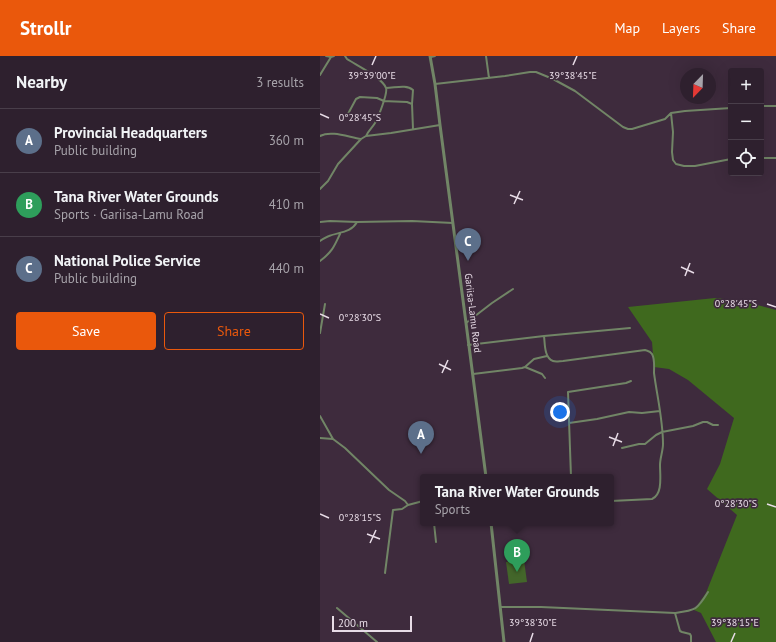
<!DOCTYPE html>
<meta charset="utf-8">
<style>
body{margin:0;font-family:"PT Sans",sans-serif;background:#362836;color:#f1f3f6}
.controls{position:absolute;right:12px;top:12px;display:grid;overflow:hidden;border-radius:4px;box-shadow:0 4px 16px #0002}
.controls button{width:36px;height:36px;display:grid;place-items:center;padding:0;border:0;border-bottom:1px solid #493e4a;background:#2e202e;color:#f1f3f6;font:20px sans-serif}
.compass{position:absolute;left:360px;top:12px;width:36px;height:36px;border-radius:50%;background:#2e202e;box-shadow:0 4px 16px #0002;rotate:203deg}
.scale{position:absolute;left:12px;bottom:10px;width:80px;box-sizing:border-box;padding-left:4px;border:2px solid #e8dce7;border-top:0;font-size:11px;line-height:14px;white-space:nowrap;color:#e8dce7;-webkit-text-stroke:3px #3e2b3d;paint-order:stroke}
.you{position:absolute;left:240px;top:356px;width:14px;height:14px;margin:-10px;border:3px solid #fff;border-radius:50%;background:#1a73e8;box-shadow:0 0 0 6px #1a73e833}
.badge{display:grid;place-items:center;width:26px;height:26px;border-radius:50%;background:#ea580c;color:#fff;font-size:13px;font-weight:700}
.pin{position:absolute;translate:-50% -33px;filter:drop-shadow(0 1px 2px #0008)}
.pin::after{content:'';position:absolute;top:21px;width:14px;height:12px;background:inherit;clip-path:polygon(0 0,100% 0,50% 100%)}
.popup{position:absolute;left:100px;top:418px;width:194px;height:52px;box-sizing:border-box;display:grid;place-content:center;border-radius:4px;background:#2e202e;filter:drop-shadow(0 1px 3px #0005);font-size:13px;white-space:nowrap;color:#a7a3aa}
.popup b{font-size:15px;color:#f1f3f6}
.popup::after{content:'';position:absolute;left:50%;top:100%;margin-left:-8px;border:8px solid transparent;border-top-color:#2e202e}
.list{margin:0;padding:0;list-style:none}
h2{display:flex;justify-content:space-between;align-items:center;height:52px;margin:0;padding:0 16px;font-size:17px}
h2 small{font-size:13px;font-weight:400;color:#a7a3aa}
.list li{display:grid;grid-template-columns:26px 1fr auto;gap:12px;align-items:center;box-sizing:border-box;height:64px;padding:0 16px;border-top:1px solid #493e4a}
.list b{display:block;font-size:15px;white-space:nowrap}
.list p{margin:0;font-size:13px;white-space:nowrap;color:#a7a3aa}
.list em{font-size:13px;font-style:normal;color:#a7a3aa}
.actions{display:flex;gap:8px;padding:12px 16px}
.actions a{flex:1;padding:9px 0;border:1px solid #ea580c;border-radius:4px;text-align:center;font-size:14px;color:#ea580c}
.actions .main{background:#ea580c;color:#fff}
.icon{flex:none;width:22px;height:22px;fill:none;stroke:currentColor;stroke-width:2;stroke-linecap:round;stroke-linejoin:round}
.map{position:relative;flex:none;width:456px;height:586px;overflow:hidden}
header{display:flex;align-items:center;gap:24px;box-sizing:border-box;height:56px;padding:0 20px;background:#ea580c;color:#fff}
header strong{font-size:19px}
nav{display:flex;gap:22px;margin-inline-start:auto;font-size:14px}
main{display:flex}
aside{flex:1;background:#2e202e}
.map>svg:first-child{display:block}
</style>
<header>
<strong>Strollr</strong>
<nav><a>Map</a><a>Layers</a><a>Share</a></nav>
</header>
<main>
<aside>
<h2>Nearby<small>3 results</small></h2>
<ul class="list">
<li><span class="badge" style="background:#5c6f8a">A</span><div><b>Provincial Headquarters</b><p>Public building</p></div><em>360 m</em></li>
<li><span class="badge" style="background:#2e9e5b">B</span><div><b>Tana River Water Grounds</b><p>Sports · Gariisa-Lamu Road</p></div><em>410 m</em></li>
<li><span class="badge" style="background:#5c6f8a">C</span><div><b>National Police Service</b><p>Public building</p></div><em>440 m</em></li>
</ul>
<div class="actions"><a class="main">Save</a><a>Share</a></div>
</aside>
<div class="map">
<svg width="456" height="586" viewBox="0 0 456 586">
<rect width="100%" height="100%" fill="#3e2b3d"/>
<path fill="#43662a" d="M204,504L207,526L189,528L186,506Z"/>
<path fill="#3f691e" d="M395,242L422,245L456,254V586H396L381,557L374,554L386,537L417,459L387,433L400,408L414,362L368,324L349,313L334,311L332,286L308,251Z"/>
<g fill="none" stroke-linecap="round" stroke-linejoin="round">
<path stroke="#718566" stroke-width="2" d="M6,0L11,1L14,0
M25,0L27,3C36,9 63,22 66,32C68,37 58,62 55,67C52,72 48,75 46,80
M166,0L169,22
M111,1L115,0
M0,19L11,1
M115,28L185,20L210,16H216L233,23L255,35L303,71L308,73H312L345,63L351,57L365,55L411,52
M66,32C75,32 86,28 93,34L92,48
M63,45L87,46L92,48L93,73
M441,50H456
M351,57L353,76L352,96L353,104L356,108L364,110H375L411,103
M22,65L29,56L36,43L40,41L57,42L64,45
M0,80C11,74 28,81 41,83
M441,102H456
M0,133L8,125L18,108L41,83L46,80L71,77L120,69
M0,166L10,165L37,166L92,165L133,167
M0,185C3,183 6,181 9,180C19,176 31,177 37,166
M0,205C12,196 14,191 20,178
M146,267L172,247L193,233
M0,277L5,248
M224,280L310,272
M148,289L224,280C225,287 224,302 233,305C236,306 240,305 243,305L325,294C328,295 330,295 332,298C335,303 334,311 334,317C337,340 343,364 343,388C343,395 340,402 340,409C340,420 343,438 332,443L291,445
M205,311L222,318L225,322
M153,318L202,312L205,311L214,303L227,300
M0,360L13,383
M249,367L277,363L309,356L322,357L340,355
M0,382L13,383L25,392L69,434L85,445L88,449
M302,392L319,388H325L336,379L342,376L373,370L383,366H387L393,369H398
M251,421L248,336L306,327L311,325
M114,467L116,486
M65,517L73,454L82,453L88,449L103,445
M181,551H221L355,557C376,554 377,554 388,536
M17,552L57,586
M355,557L360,575L362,576L370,578L371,580V586"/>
<path stroke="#718566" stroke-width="3" d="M110,0L115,28L120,69L146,267L166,421
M171,467L184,586"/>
</g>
<path fill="none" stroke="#e8dce7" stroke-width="1.5" d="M52,9L56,0M253,9L257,0M0,58L9,62M190,139L203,144M194,148L200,135M361,211L374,217M365,220L370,207M447,248L456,251M0,258L9,262M119,308L131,314M122,317L128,304M289,381L302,386M293,390L298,377M447,448L456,451M0,458L9,462M47,478L60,483M50,487L56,474M210,586L213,577M411,586L415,577"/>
<g text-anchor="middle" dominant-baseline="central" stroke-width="3.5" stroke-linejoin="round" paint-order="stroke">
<g font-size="10" fill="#e8dce7" stroke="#3e2b3d">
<text transform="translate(153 257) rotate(83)">Gariisa-Lamu Road</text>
</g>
</g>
<g font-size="10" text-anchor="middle" fill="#e8dce7" stroke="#3e2b3d" stroke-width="3.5" stroke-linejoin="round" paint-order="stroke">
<text x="52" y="23">39°39'00"E</text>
<text x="253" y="23">39°38'45"E</text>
<text x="40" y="65">0°28'45"S</text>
<text x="416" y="251">0°28'45"S</text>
<text x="40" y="265">0°28'30"S</text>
<text x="416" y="451">0°28'30"S</text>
<text x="40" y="465">0°28'15"S</text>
<text x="213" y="570">39°38'30"E</text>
<text x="415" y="570">39°38'15"E</text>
</g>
</svg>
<div class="controls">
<button>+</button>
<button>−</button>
<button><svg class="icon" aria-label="locate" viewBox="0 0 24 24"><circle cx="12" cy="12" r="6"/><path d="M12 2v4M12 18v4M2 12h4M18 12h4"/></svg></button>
</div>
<svg class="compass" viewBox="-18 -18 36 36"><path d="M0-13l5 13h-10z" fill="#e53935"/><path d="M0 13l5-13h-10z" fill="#a7a3aa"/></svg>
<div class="scale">200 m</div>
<div class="you"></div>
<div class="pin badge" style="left:101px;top:398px;background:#5c6f8a">A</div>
<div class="pin badge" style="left:197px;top:516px;background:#2e9e5b">B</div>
<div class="popup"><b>Tana River Water Grounds</b>Sports</div>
<div class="pin badge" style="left:148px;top:205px;background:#5c6f8a">C</div>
</div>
</main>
